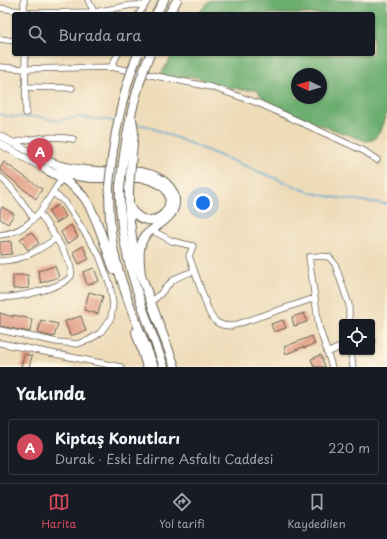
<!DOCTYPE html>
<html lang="tr">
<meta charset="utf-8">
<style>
body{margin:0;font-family:"Playpen Sans",sans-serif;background:#242831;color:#f1f3f6}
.controls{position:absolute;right:12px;bottom:12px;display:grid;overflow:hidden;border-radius:4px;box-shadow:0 1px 3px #0004}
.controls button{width:36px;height:36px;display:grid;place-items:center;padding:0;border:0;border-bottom:1px solid #363941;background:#171b24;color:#f1f3f6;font:20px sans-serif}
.compass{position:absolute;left:291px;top:68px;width:36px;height:36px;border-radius:50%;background:#171b24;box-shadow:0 1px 3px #0004;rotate:274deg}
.you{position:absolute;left:203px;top:203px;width:14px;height:14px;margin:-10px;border:3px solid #fff;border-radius:50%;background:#1a73e8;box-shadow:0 0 0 6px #1a73e833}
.badge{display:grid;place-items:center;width:26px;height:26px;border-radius:50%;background:#d1495b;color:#fff;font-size:13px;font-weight:700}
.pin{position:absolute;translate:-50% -33px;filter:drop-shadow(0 1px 2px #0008)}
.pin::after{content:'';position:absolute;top:21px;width:14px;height:12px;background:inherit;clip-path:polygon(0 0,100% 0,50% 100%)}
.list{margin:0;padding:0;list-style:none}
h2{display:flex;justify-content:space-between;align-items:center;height:52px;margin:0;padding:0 16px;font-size:17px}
h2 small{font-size:13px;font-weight:400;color:#9ea1a6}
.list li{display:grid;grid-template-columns:26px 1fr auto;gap:12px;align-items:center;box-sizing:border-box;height:56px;margin:0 8px 8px;padding:0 8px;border:1px solid #363941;border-radius:4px}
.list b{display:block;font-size:15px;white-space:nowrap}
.list p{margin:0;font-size:13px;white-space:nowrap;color:#9ea1a6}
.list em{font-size:13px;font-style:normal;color:#9ea1a6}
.icon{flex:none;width:22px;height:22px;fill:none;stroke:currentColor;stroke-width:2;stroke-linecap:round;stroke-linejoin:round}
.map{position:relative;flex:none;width:387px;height:367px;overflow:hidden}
.search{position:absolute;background:#171b24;box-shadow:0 1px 3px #0004;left:12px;right:12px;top:12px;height:44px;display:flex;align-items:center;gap:10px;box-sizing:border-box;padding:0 14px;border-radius:4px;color:#9ea1a6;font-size:15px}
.sheet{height:116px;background:#171b24}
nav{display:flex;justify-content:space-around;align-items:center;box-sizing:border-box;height:56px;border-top:1px solid #363941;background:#171b24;font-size:11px;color:#9ea1a6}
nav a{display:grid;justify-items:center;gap:2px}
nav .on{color:#d1495b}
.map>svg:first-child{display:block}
</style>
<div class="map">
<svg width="387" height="367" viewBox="0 0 387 367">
<rect width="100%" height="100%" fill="#fcf5e5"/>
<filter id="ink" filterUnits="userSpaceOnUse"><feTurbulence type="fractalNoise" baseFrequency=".025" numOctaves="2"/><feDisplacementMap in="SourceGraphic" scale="8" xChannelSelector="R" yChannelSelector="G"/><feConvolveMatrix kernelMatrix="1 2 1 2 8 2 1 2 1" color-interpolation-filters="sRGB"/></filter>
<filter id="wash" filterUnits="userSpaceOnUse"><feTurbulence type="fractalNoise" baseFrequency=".012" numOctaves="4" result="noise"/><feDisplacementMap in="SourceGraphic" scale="16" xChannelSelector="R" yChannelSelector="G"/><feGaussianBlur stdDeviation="0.9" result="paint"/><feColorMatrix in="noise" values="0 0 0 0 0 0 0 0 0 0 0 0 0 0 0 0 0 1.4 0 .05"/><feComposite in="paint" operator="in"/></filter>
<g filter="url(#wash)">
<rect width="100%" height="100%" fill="#eedcb9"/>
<path fill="#6cad70" stroke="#446446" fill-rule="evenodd" d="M210,0H387V113L379,133L373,140L366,141L314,123L271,103L263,98L257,90H242L220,85L194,77H169L161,74L173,54H373V14H198ZM297,74H321V98H297Z"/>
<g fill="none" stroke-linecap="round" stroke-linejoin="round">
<path stroke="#54a3ce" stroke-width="1.5" d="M0,114L5,116L22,117H39L57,121L78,117L114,121
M136,124L147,126L309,192L331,197L387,204"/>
</g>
<g id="blocks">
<path fill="#e0947c" d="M4,162L42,189L36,199L0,170V168Z
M58,205L66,217L56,223L48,211Z
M2,207L14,214L8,224L0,219V211Z
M71,225L78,237L67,244L61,232Z
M31,232L39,243L28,250L20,239Z
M11,241L12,254L0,255V242Z
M83,246L89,259L79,264L73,252Z
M55,266L59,277L41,283L38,271Z
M94,268L99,281L87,285L83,272Z
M13,275H28L29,288L13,289Z
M89,292L103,296L98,314L84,310Z
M0,313L13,317V315L32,319L30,332L0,326Z
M304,313L307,322L294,326L292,317Z
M81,316L86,331L70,336L65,321Z
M41,320L58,324L54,337L38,333Z
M283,320L286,328L274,332L271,324Z
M312,336L315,344L304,348L303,347L286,354L284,347Z
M24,354L32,356L29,367H21Z
M321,355L325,367H314L311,359Z"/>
</g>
</g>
<g filter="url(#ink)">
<use href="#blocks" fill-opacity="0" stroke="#665f53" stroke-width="1"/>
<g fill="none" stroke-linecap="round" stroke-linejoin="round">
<defs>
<path id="minor" d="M88,0L95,14
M0,8L33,13L95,12L132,5H144
M24,14V0
M139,14L148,0
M0,39L14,41
M25,54L26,113
M0,67L25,69L111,67L211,87L258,103L364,151L377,160
M111,67L118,54
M25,87L72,88
M12,143C32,138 53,135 73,139
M0,177C14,188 24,205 34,219
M153,231L172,241L193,246L189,256L209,312C214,323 221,326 232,326L315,298
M0,235C35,231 45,203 62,178
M0,261C23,261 38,250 57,238
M0,297C14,299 63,288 71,276C75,262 48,226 40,214
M151,301C161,296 163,289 171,282C177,276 186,274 194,271
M0,330L57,342L77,344L89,340L100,333L111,318L113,304L110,285L99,255L65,202L53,193
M372,341H373
M0,343L121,367
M351,352L353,367
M327,353L342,346
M332,367L319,327L309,257L319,256L329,257L335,264L349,305V322"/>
<path id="major" d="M0,136L49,162
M0,144L45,169"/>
<path id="highway" d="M156,14L164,0
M169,14L177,0
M49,162C63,168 81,170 97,171C120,173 149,166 167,184C171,188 175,194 175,200C176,219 156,224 145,236C137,247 140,263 141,275
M45,169C59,176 73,184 83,196C96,213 106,249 114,270
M55,173L92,178H143C150,180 158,182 164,187C183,207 149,239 129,206
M109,186C109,206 110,227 113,247C121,288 139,328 154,367
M120,187C118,251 143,308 164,367
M129,188V214L135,259L175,367
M136,332L147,367"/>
</defs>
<use href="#minor" stroke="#665f53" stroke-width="7"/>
<use href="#major" stroke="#665f53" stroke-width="8"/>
<use href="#highway" stroke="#665f53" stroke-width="10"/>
<use href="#minor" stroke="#fff" stroke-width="5.5"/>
<use href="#major" stroke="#fff" stroke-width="7"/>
<use href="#highway" stroke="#fff" stroke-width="8"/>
<defs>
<path id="highway-bridge" d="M109,186C113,140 121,96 138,54
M120,187C125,141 132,97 150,54
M129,188L134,132L132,119"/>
</defs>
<use href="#highway-bridge" stroke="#665f53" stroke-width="10" stroke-linecap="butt"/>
<use href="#highway-bridge" stroke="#fff" stroke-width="8"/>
</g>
</g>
</svg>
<div class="controls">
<button><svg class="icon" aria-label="locate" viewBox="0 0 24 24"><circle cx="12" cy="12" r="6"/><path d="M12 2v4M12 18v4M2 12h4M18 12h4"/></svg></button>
</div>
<svg class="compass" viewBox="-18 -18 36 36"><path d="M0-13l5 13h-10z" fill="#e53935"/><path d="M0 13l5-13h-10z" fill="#9ea1a6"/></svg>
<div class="you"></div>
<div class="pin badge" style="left:40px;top:171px">A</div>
<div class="search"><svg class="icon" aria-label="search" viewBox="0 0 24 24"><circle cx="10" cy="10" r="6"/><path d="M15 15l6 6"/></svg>Burada ara</div>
</div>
<section class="sheet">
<h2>Yakında<small></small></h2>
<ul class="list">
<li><span class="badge">A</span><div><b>Kiptaş Konutları</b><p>Durak · Eski Edirne Asfaltı Caddesi</p></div><em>220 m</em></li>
</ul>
</section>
<nav>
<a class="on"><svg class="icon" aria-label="map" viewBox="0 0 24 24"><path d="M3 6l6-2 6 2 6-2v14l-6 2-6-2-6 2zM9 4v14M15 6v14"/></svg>Harita</a>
<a><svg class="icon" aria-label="directions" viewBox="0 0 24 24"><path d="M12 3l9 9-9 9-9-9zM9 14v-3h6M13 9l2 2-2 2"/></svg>Yol tarifi</a>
<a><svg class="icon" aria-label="saved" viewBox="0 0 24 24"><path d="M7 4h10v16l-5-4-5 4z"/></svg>Kaydedilen</a>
</nav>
